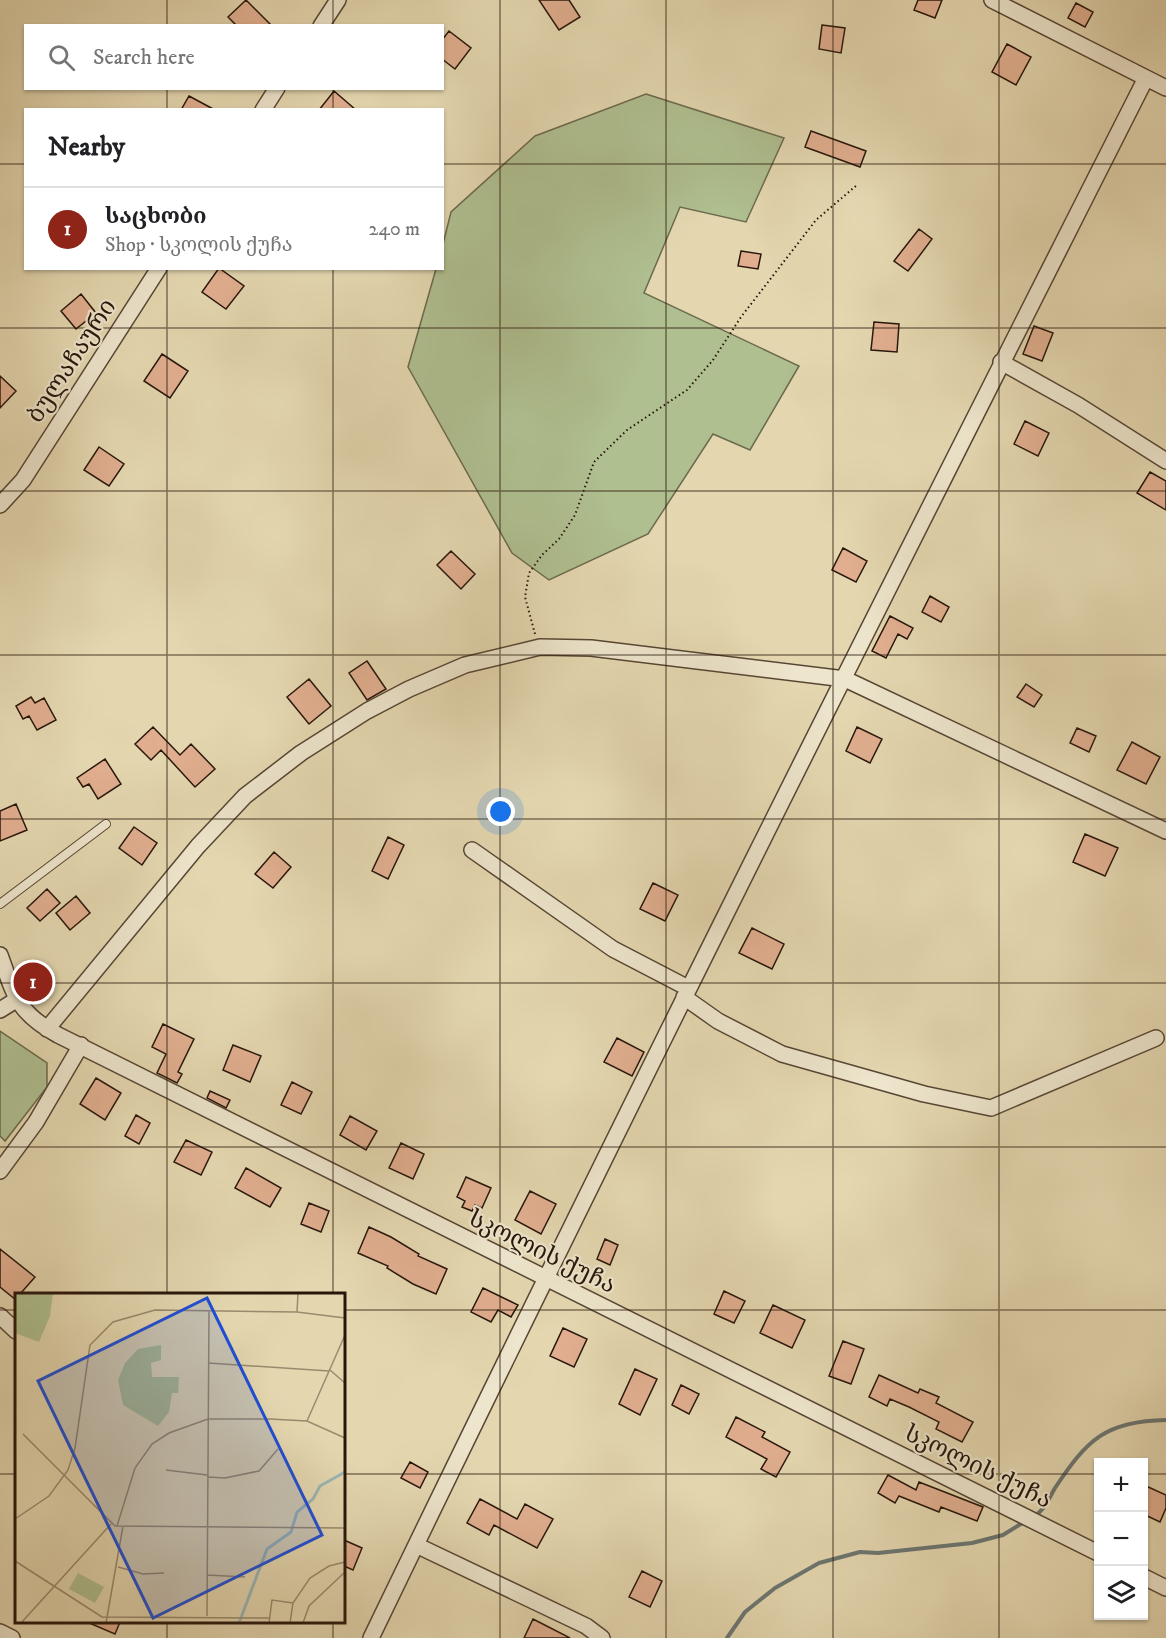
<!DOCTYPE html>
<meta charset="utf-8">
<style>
body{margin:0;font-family:"IM FELL DW Pica","Noto Serif Georgian",serif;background:#f2f2f2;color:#202124}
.controls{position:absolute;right:18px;bottom:18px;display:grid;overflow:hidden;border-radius:0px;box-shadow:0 2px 4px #0004}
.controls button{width:54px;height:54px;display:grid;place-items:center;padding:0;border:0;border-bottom:2px solid #e0e0e0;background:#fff;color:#202124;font:30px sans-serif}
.you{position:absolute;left:501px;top:812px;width:21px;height:21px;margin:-15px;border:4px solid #fff;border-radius:50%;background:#1a73e8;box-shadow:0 0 0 9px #1a73e833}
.badge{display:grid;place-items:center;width:39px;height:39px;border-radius:50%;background:#8f2418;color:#fff;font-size:20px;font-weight:700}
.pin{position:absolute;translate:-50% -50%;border:3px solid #fff;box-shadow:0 2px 6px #0006}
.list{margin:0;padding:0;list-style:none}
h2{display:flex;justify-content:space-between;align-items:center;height:78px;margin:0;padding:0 24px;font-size:26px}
h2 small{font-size:20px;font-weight:400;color:#757577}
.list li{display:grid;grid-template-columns:39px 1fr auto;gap:18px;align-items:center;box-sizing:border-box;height:84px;padding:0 24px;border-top:2px solid #e0e0e0}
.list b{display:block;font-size:22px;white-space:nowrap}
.list p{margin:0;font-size:20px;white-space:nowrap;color:#757577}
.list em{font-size:20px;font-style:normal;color:#757577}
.icon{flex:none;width:33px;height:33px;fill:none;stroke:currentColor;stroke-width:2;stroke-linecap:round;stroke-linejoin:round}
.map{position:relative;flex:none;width:1166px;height:1638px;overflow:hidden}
.search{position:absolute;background:#fff;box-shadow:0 2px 4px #0004;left:24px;top:24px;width:420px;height:66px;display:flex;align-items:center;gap:15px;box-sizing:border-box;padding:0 21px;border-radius:0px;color:#757577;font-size:22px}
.panel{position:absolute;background:#fff;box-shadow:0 2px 4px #0004;left:24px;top:108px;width:420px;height:162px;border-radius:0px}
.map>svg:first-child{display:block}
</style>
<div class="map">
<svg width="1166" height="1638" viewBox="0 0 1166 1638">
<rect width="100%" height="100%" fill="#e4d7b0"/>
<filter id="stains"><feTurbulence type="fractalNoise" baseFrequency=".00333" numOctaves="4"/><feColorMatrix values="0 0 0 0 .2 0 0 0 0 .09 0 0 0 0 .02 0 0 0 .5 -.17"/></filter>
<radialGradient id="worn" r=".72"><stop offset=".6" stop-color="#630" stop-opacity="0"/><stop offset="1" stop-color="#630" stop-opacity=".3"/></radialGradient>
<path fill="#afbf90" stroke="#6c6a4e" stroke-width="1.5" d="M646,94L784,138L746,222L680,207L644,293L799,366L750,450L713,434L648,534L549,580L512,553L408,367L436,269L442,268L443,244L451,212L535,136Z
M0,1031L47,1063V1087L5,1141L0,1136Z"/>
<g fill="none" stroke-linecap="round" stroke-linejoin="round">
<path stroke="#6c7772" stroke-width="4" d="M1033,1517C1045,1510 1048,1500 1055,1488C1087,1440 1105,1421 1166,1420
M727,1638L745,1612L775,1588L819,1563L860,1552L878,1553L972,1543L1003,1535L1024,1522"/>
</g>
<path fill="#e1af90" stroke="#28160b" stroke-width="1.5" d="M246,0L272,26H237L228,17Z
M539,0H569L580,17L559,30Z
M918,0H942L935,18L914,10Z
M1076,3L1093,12L1085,27L1068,18Z
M822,25L845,28L841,53L819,49Z
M449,31L471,48L455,69L442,59V40Z
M1007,44L1031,57L1016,85L992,72Z
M334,91L356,110H319Z
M189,96L215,110H181Z
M811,131L866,151L860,167L805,147Z
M919,229L932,239L908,271L894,261Z
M741,251L761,254L758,269L738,266Z
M219,268L244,286L226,309L202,292Z
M81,294L96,313L76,329L61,311Z
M874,322L899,324L897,352L871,350Z
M1034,326L1053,333L1042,361L1023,354Z
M162,354L188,371L170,398L144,381Z
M0,376L16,391L0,408Z
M1025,421L1049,433L1038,456L1014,444Z
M99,447L124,464L109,486L84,470Z
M1150,472L1166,481V510L1137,493Z
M843,548L867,561L856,582L832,570Z
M451,551L475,574L461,589L437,565Z
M930,596L949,607L941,622L922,612Z
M890,616L913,628L907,639L898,634L886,658L872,651Z
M367,661L386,689L367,700L349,673Z
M309,679L331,706L309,724L287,697Z
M1026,684L1042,695L1034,707L1017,697Z
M31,697L35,703L44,698L56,720L37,730L29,716L23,719L16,706Z
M153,727L180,755L191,744L215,769L195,787L161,750L151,760L135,744Z
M857,727L882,739L870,763L846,751Z
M1077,728L1096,736L1089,752L1070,743Z
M1132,742L1160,757L1146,784L1117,770Z
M105,759L121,784L98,799L89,784L83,787L77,778Z
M16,804L27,830L0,841V811Z
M134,827L157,843L142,865L119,848Z
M1085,834L1118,848L1105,876L1073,862Z
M388,837L404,845L388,879L372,871Z
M274,852L291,867L273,888L255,874Z
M653,883L678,895L665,921L640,909Z
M47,889L60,903L40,921L27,908Z
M76,896L90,913L70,930L56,913Z
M752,928L784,944L772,969L739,953Z
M36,968L47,983L30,996L19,980Z
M163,1024L194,1039L178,1072L182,1074L177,1083L157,1073L166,1054L152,1047Z
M617,1038L644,1052L632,1076L604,1062Z
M233,1045L261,1056L250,1082L223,1070Z
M96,1078L121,1093L105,1120L80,1104Z
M292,1082L312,1092L301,1114L281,1105Z
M210,1091L230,1100L226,1108L207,1098Z
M136,1115L150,1123L139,1144L125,1136Z
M350,1116L377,1131L366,1150L340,1135Z
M186,1140L212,1152L201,1175L174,1162Z
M401,1143L424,1154L413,1179L389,1168Z
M246,1168L281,1188L270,1207L235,1188Z
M466,1177L491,1188L482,1208L475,1205L472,1211L462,1207L465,1201L457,1197Z
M530,1191L556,1204L541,1234L515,1220Z
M309,1203L329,1211L321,1232L301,1224Z
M369,1227L391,1237L419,1254L418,1256L447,1269L436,1294L413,1284L387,1268L388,1266L358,1253Z
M605,1239L618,1245L610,1265L597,1259Z
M0,1249L35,1277L20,1294H16V1300L0,1287Z
M483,1288L518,1305L511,1317L498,1310L491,1322L471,1312Z
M724,1291L745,1301L734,1323L714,1314Z
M773,1305L805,1320L792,1348L760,1333Z
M563,1328L587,1339L574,1367L550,1356Z
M843,1341L864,1349L851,1384L829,1376Z
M635,1369L657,1379L640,1415L619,1404Z
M879,1375L918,1393L920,1389L939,1397L936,1403L973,1422L962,1442L936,1429L939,1422L909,1407L890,1399L887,1406L869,1397Z
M681,1385L699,1394L689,1414L672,1405Z
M736,1417L765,1432L762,1437L790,1452L776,1477L761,1469L767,1459L726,1437Z
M410,1462L428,1472L420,1488L401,1478Z
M888,1475L916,1490L919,1482L983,1507L977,1521L941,1507L939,1512L899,1496L895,1503L878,1493Z
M1146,1486L1166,1495V1508L1160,1522L1143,1514V1493Z
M480,1499L517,1519L525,1504L553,1519L537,1548L494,1525L489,1535L467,1523Z
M344,1540L362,1548L353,1570L344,1566Z
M642,1571L662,1581L650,1607L629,1597Z
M533,1619L570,1638H524Z
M87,1622H120L115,1634Z"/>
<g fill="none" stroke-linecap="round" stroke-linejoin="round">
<defs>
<path id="service" d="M0,904L106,824"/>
<path id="minor" d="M992,0L1166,88
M321,26L338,0
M263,110L277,88
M1001,362L1078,405L1166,461
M0,505L23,480L159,268
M472,850L613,949L688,988
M0,955C15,997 18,1013 58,1035L1098,1553
M684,997L718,1021L782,1054L924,1094L991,1108L1156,1038
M0,1010L16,1000
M47,1029L198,846L245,796L301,753L367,711L409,689L465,665L540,647L591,648L845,679L1166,831
M0,1171L36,1122L81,1045
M0,1316L16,1331
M416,1545L586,1626L602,1638
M1144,1577L1166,1588
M0,1632L12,1638
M371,1638C623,1115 884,596 1146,78"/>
</defs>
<use href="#service" stroke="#574634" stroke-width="10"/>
<use href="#minor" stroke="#574634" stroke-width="18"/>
<path stroke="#28160b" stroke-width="2" stroke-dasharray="1.5 3" stroke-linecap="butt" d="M535,634L525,597L529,573L542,555L559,539L575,515L594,462L627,430L687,390L713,360L741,317L816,220L857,185"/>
<use href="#service" stroke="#ede5cc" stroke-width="8"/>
<use href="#minor" stroke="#ede5cc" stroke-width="15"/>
</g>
<path fill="none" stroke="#28160b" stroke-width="1.5" stroke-opacity="0.55" d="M167,0V26M333,0V26M500,0V1638M666,0V1638M833,0V1638M999,0V1638M167,88V110M333,88V110M0,164H26M442,164H1166M167,268V1294M333,268V1294M0,328H1166M0,491H1166M0,655H1166M0,819H1166M0,983H1166M0,1147H1166M0,1310H16M344,1310H1166M0,1474H16M344,1474H1098M1144,1474H1166M167,1622V1638M333,1622V1638"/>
<g text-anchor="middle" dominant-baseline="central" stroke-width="4.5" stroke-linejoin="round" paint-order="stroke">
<g font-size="24" fill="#28160b" stroke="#ede5cc">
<text transform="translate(72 361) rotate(-57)">ბულაჩაური</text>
<text transform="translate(542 1252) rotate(26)">სკოლის ქუჩა</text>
<text transform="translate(978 1467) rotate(26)">სკოლის ქუჩა</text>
</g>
</g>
<g transform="translate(15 1293)">
<rect width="330" height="330" fill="#e4d7b0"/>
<path d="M0,0H38L35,23L24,49L0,40ZM146,52V67L136,70L137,84H164L163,100H157L154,119L143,133L108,112L103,87L110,70L123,56ZM63,280L89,294L80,310L54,296Z" fill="#afbf90"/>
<path fill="none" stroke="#9ab7b6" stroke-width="3" d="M224,330L252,256L276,239L282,219L298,206L305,193L330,179"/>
<path fill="none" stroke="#998a6e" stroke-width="1.5" d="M282,19L283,0M193,70L314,78M315,77L330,90M292,128L330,42M8,141L100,233L330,235M151,177L192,182M192,184L210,185L244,178L263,156M0,226L34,203L53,177L60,155L75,52L98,29L140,17L282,19L330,25M102,233L120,175L137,151L154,140L193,126H255L292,128L330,145M0,268L87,324L254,325M103,274L128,281L149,280M192,282L230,284M192,323L194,18M6,330L96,231M91,330L108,233M254,330L257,307L278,310M275,330L278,310L295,285L314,273L330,269M288,330L294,313L330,279"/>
<path fill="#1d4ed8" fill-opacity="0.15" stroke="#1d4ed8" stroke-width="3" d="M192,5L307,242L138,325L23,88Z"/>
<rect width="330" height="330" fill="none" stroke="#28160b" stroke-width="3"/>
</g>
<rect width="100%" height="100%" filter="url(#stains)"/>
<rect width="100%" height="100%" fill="url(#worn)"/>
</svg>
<div class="controls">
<button>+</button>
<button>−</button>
<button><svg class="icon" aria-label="layers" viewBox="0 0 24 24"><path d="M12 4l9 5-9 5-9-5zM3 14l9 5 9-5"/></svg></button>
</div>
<div class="you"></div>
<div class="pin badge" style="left:33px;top:982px">1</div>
<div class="search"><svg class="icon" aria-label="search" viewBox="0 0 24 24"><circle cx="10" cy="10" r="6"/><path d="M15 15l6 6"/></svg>Search here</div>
<section class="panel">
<h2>Nearby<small></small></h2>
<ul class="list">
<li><span class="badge">1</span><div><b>საცხობი</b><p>Shop · სკოლის ქუჩა</p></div><em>240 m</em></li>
</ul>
</section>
</div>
